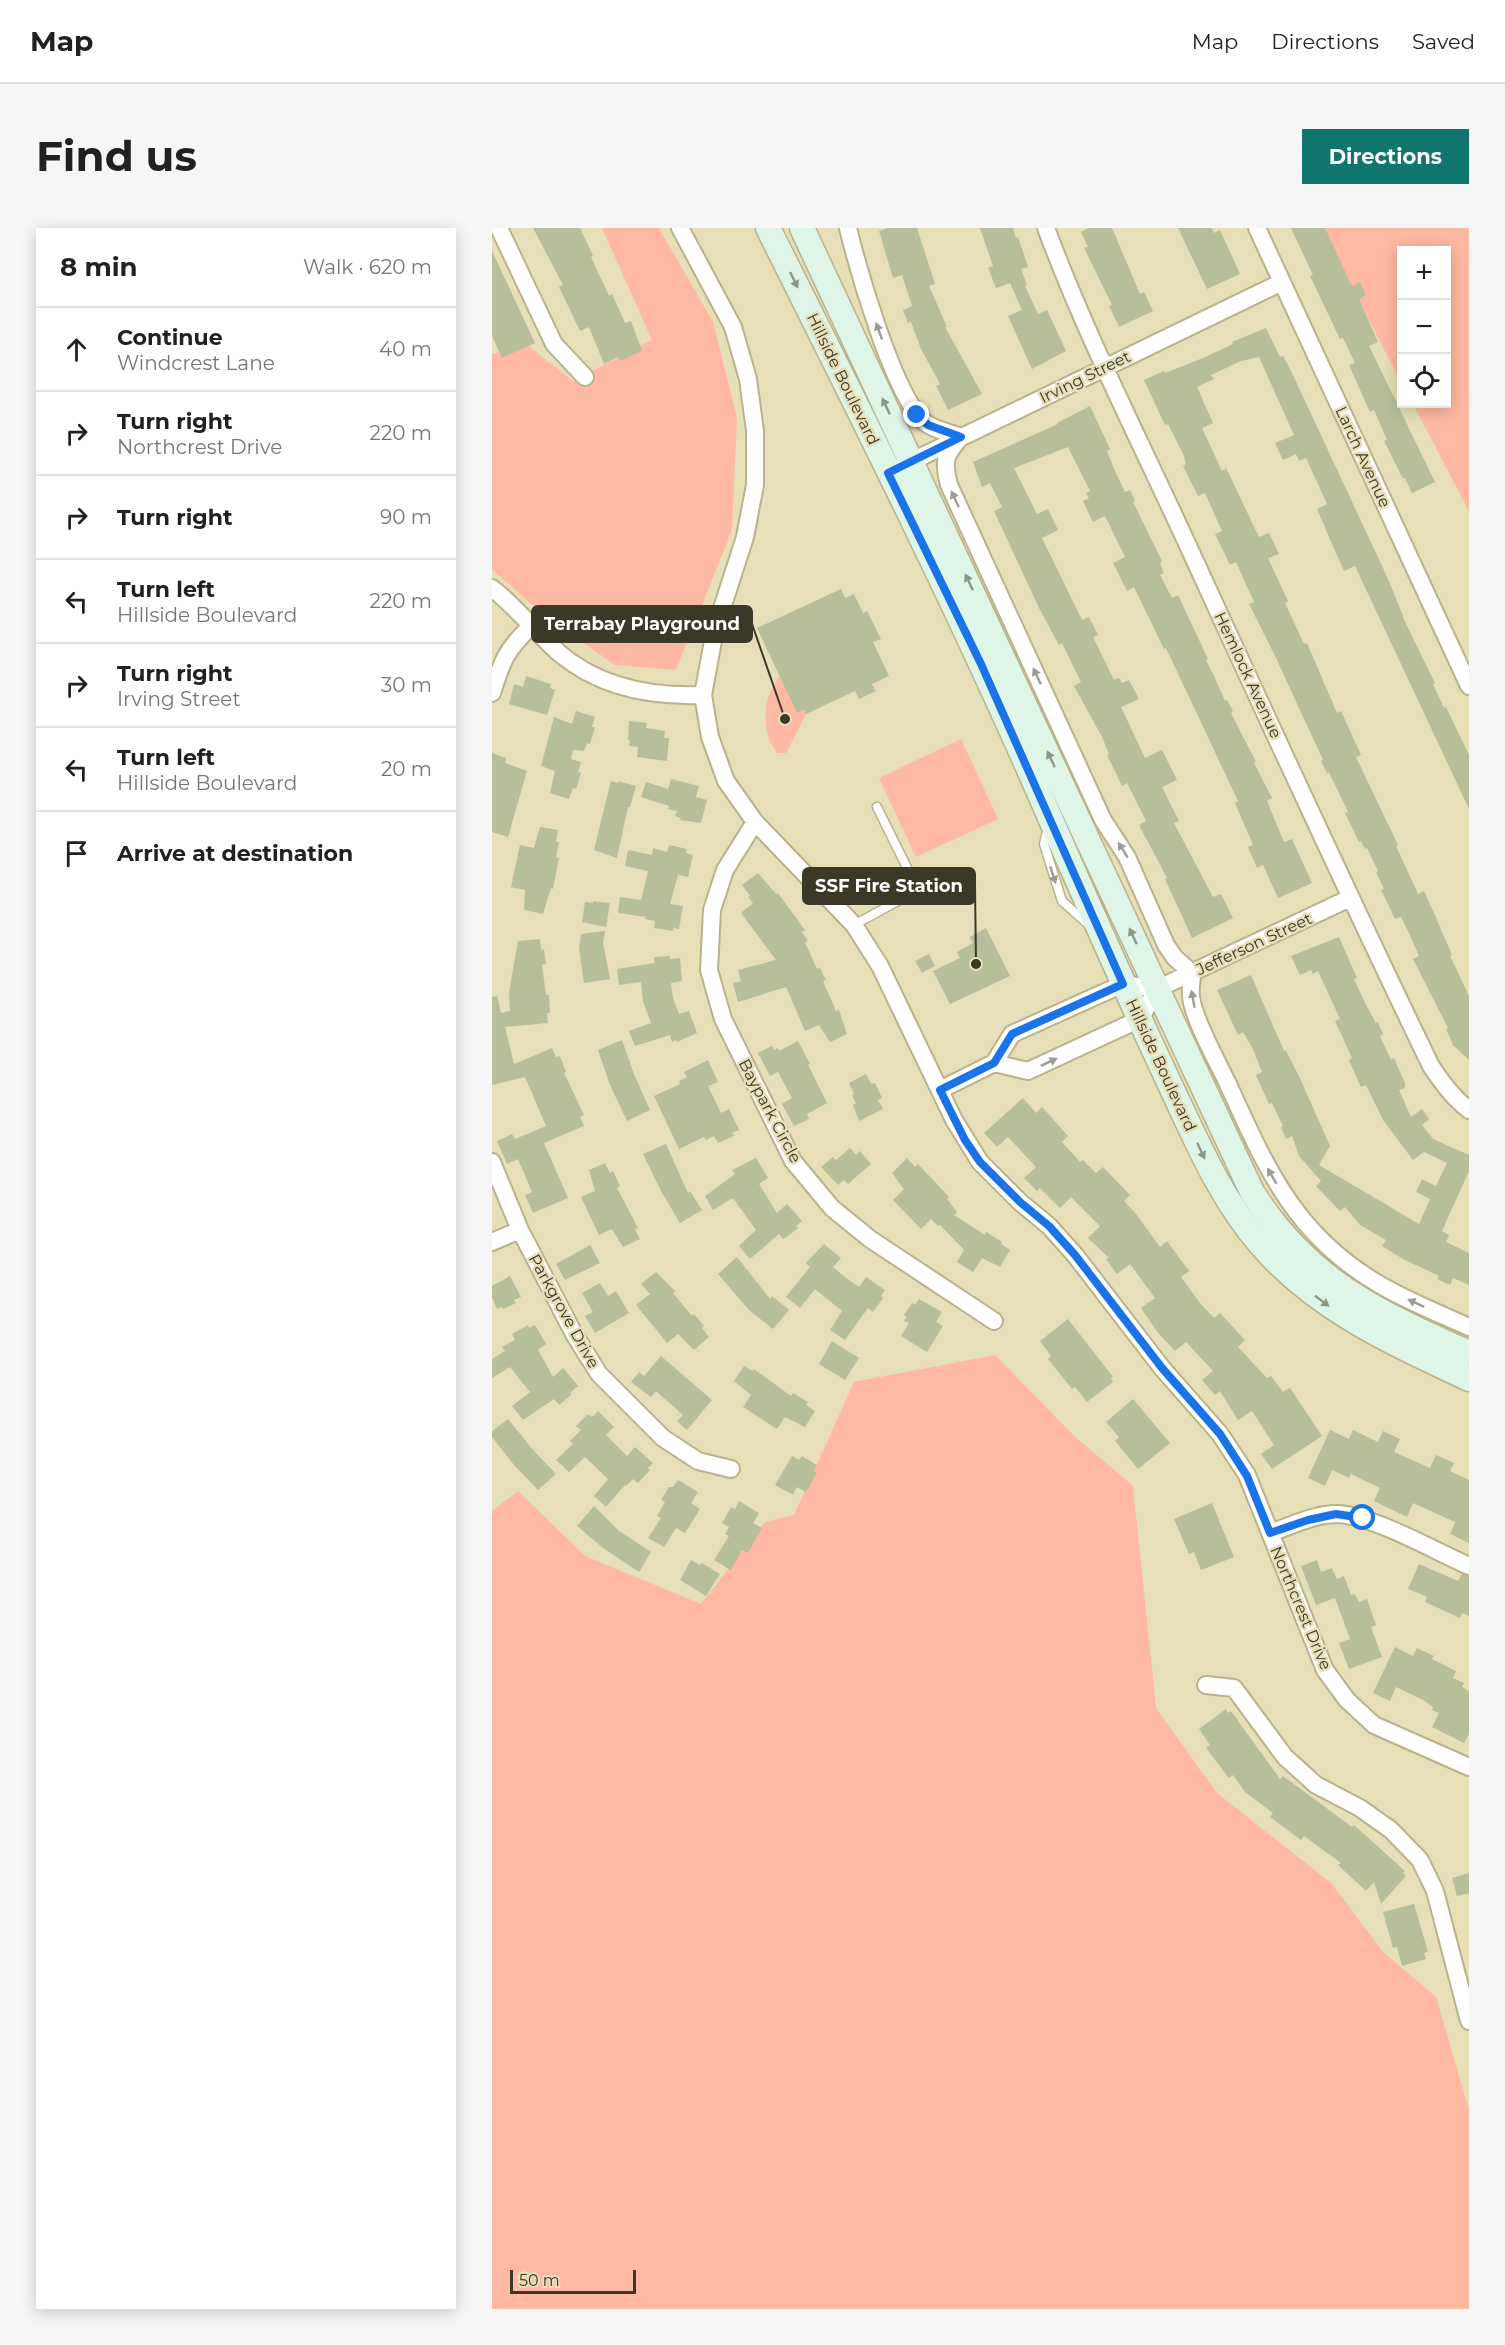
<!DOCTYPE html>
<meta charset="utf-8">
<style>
body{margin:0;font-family:Montserrat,sans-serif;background:#f6f6f6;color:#202124}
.controls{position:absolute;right:18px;top:18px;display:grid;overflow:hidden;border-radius:0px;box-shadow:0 3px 15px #0003}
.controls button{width:54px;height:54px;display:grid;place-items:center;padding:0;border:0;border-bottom:2px solid #e0e0e0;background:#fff;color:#202124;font:30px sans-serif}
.scale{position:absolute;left:18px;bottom:15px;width:126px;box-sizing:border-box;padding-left:6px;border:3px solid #3b3828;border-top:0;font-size:16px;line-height:21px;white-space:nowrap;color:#3b3828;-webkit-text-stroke:4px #e6dfb8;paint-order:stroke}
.stop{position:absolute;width:18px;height:18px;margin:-14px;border:4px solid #1a73e8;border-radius:50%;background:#fff}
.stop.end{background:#1a73e8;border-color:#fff;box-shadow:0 2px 6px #0008}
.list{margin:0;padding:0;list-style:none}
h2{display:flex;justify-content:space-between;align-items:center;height:78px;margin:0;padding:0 24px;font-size:26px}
h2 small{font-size:20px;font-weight:400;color:#757577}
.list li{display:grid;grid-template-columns:39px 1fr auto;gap:18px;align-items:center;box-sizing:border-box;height:84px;padding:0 24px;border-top:2px solid #e0e0e0}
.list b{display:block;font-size:22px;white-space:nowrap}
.list p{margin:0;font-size:20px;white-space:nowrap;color:#757577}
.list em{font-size:20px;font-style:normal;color:#757577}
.icon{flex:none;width:33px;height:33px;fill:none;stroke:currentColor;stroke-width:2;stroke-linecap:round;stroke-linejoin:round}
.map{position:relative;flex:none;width:977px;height:2081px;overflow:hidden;border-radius:0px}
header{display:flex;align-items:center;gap:36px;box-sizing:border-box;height:84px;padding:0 30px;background:#fff;border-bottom:2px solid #e0e0e0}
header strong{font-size:28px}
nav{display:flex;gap:33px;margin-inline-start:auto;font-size:21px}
.intro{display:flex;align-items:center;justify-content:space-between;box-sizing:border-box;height:144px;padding:0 36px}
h1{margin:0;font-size:42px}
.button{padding:15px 27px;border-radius:0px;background:#0f766e;color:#fff;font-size:21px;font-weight:700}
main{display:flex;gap:36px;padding:0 36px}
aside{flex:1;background:#fff;border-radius:0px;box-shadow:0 3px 15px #0003}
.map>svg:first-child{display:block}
</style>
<header>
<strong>Map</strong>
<nav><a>Map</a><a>Directions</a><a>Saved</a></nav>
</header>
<div class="intro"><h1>Find us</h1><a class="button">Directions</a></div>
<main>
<aside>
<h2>8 min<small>Walk · 620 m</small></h2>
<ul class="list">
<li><svg class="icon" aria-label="ahead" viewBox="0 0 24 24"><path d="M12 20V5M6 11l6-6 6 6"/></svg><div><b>Continue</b><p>Windcrest Lane</p></div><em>40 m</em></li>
<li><svg class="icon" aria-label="right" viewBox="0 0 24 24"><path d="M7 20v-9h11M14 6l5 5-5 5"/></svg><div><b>Turn right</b><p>Northcrest Drive</p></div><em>220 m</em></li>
<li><svg class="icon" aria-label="right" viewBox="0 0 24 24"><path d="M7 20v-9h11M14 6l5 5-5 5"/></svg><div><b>Turn right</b></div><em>90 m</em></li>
<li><svg class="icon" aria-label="left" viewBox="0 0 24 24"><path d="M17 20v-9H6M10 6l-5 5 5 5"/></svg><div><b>Turn left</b><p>Hillside Boulevard</p></div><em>220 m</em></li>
<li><svg class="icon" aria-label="right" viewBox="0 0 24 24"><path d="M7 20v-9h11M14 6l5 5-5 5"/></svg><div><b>Turn right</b><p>Irving Street</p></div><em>30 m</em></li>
<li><svg class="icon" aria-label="left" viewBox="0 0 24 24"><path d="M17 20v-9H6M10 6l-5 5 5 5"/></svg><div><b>Turn left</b><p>Hillside Boulevard</p></div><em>20 m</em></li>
<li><svg class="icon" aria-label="arrive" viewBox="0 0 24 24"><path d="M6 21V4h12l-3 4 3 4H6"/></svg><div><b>Arrive at destination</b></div></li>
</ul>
</aside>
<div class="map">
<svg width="977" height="2081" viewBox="0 0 977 2081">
<rect width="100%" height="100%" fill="#e6dfb8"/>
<path fill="#ffb8a2" d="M110,0H167L221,94L245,190L240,302L184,442L123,437L49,385L0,341V126L34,116L81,153L160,112Z
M832,0H977V283L921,176H954V22H910L909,154L836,13Z
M288,448L314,486L294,525H285C268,501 270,470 288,448Z
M469,511L506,591L424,629L387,550Z
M503,1127L582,1208L641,1258L664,1480L725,1565L840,1656L891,1724L944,1769L977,1882V2081H0V1283L26,1263L93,1328L209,1376L273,1294L302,1287L362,1154Z"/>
<path fill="#b6bf99" d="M41,0H88L101,28L99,29L117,68L120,66L133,95L139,93L150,123L128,133L126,129L112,136L97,99L88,103L67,59L71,57Z
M396,0H425L443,56L437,58L455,99H453L490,166L456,182L444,158L448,156L429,121L419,94L416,95L411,82L420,78L410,47L401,50L387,3Z
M488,0H521L524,10L526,9L536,39L529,41L535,57L533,58L546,86L555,82L574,123L540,141L516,88L530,82L518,55L504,60L496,40L501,38Z
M597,0H620L648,66L652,64L661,83L627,99L617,78L620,77L592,20L596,19L589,4Z
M686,0H720L722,5L728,2L748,46L715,61Z
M799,0H833L858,54L861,58L868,54L874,67L867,71L886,114L877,118L943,254L920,265L913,250L911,251L892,213L895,212L882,182L878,184L857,137L863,135L851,110L848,111L818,48L821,47Z
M0,23L43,115L10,130L0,108Z
M774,100L788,129L791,128L800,145L897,353L915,398L943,455L941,456L952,480L954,479L977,527V581L863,338L852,343L840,316L825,281L835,276L814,230L807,233L804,226L791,232L783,215L802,207L767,129L749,133L719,147L722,151L705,159L721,195L710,200L730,243L734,240L767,309L777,305L787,326L776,330L796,373L793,375L812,416L815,415L845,485L849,483L869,527L864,529L906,617L904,618L926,666L932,663L942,685L960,727L958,728L977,768V832L961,817L954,801L956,800L921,731L927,728L917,705L909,689L903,691L895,674L889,662L892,661L884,644L886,643L875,620L873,621L869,613L867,614L853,585L856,584L837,544L835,545L829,533L831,532L784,430L757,376L762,374L744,334L738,337L723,306L730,303L713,265L706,268L691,238L694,236L692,228L676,196L673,197L652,152L672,143L673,145L711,130L741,116L740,114Z
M598,178L618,221L615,223L622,241L633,264L638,262L643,273L641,274L670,333L668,335L672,345L668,347L680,370L686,367L716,431L714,432L722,448L733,473L735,472L741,483L739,485L764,534L762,535L780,570L775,573L792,614L800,611L820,655L786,670L771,637L765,640L756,619L761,617L743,575L746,573L674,420L672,421L642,359L635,363L621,335L633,329L613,288L601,294L591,273L597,270L594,265L598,263L576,219L522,240L545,286L556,281L566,302L550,310L590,392L597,389L606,407L601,409L622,452L627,450L630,455L637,452L647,471L629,479L653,530L670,522L685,552L670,559L687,593L682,595L721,669L729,666L741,690L700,710L673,651L675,650L647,597L654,593L635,555L630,558L615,527L617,526L610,509L582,458L589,454L570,415L567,417L548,382L502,283L510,279L498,255L490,259L481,234L566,196L565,195Z
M349,361L353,370L362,366L371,385L375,383L389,411L381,414L397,448L380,456L384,463L367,471L363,463L314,486L312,482L305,485L265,400Z
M34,448L59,456L58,460L63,462L55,487L17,476L22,456L31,459Z
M84,483L103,489L100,499H103L98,516L95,515L92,523L81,522L79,531L89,534L86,544L89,545L84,561L81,560L77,571L58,565L63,543L49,538L62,489L80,496Z
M137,493L155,495L154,500L173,503L172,510H177L175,533L145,529L146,519L137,518L138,512H136Z
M0,525L14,530L13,535L35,543L16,609L0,604Z
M179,551L207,558L204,569L215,572L209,595L188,592L189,590L183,588L185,583L176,581L177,578L149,569L154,554L176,561Z
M119,553L126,555V553L144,558L138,579H136L125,630L102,622Z
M48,599L66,602L64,614H67L64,629L67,630L61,661L59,660L51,686L32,682L33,662L19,659L28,617L42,620Z
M177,617L195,621L194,625L201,627L196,649L186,647L178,676L191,678L187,701L181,700V703L162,700L163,693L153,691L154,689L126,685L128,669L149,672L156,643L133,638L136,622L160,627L161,620L175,624Z
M266,645L284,666L286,665L313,702L310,704L316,713L313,714L325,741L328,740L334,752L331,753L344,783L347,782L355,806L338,814L327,797L313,803L294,759L246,774L241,755L249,753L246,742L284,732L249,685L261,675L256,669L258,668L250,657Z
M101,673L118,675L114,699L90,694L93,674L101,675Z
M494,700L518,748L458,776L441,743L468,730L465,724L481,715L478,709Z
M113,703L111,715L118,751L92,755L87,720L89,706Z
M847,709L865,750L862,751L875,779L884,795L886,794L891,806L888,808L899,832L902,830L913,855V860L907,862L919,889L930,881L937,891L930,897L941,911L977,927V943L950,1003L957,1007L954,1014L977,1025V1057L961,1050L958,1057L945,1051L947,1048L911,1031L890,1018L894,1012L868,997L853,979L848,983L824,958L829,953L807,928L800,908L794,911L789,899L791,898L780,875L777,876L764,847L770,844L760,819L751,804L746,807L725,762L759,747L792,823H794L807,848L838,918L827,937L927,996L938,971L924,964L930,951L944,958L955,935L932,924L921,932L891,892L874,857L869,859L857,832L860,830L843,793L848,791L826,743L821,746L819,742L808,747L799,728Z
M48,711L49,722L52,721L54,736L50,737L54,767H57L58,785H55L56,795L13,799L22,836L60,820L64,829L68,828L74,844L72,845L92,887L88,889L92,898L52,915L76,970L41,985L33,967L40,964L26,931L15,936L5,913L20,906L23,911L54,898L33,849L0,857V769L5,768L9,785L18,783L17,764L26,713Z
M437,726L443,738L430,745L423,733Z
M178,728V731L188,730L190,753L179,755L181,770L187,786L197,783L205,805L185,814V812L180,814L178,807L143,818L137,803L159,795L151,773L149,754L127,757L125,741L163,735L162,729Z
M130,812L142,846L158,882L135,893L118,857L106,822Z
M306,813L318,836L316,837L335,875L315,886L317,891L302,898L290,876L300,870L286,844L278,848L266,825L280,818L282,822L286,820L287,823Z
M216,832L226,854L216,858L229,885L237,881L247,902L240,905L242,908L226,915L222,908L214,912L212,909L187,921L162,868L188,856L187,853L195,849L192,844Z
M374,846L379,856L383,855L390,870L386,872L391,881L367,893L361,877L364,875L360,867L362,866L357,855Z
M531,870L544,885L550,879L576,908L570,914L588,934L591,932L604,945L611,939L638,967L632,973L644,986L668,1019L675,1013L697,1043L689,1049L708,1075L722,1090L728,1085L753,1112L746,1119L775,1150L779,1148L791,1164L798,1160L830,1208L780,1241L769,1226L782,1217L760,1183L746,1192L728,1163L723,1167L710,1152L721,1143L694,1114L683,1123L666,1105L649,1080L663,1070L638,1036L625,1046L614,1031L617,1030L596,1010L608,998L579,969L568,980L548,960L545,963L532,950L544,939L516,909L505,919L492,905Z
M174,916L196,965L198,963L210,982L188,995L169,963L151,926Z
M358,920L364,927L368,923L379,936L356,956L352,952L346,957L329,939L341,929L344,932Z
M264,930L276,950L267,956L285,985L295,976L310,993L304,998L306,1000L296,1008L291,1011L287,1006L258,1031L247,1018L264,1002L241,970L221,982L213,968L243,946L240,942Z
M415,930L423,939L426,936L457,969L455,971L465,984L462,987L493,1007L494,1004L510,1014L509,1016L518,1022L508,1039L490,1030L481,1044L465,1034L472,1022L448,997L446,998L439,991L429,1001L401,972L412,961L400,945Z
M113,935L118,945L121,943L128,958L125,960L146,1000L143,1001L148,1011L131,1019L120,1001L107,1007L89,969L103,963L97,942Z
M332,1016L349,1030L341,1039L354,1050L367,1059L374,1049L393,1062L389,1068L391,1070L381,1084L376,1080L353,1112L338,1102L350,1083L323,1061L308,1080L294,1069L318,1039L314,1035Z
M98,1017L108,1035L73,1052L64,1036Z
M245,1029L278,1071L280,1068L297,1082L281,1101L257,1082L226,1046Z
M164,1044L184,1064L181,1065L200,1088L202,1086L212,1098L210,1100L217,1109L202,1122L186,1106L175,1115L144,1077L158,1066L149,1056Z
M18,1048L29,1069L22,1072L24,1075L11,1081L9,1079L5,1081L0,1069V1058Z
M108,1055L116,1068L124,1063L137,1085L103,1105L93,1088L101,1084L90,1065Z
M427,1071L450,1084L444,1094L451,1098L435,1124L409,1108L417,1095L412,1093L415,1089L412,1087L420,1075L423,1077Z
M576,1091L621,1149L619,1151L621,1154L595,1174L583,1159L580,1161L556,1131L559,1128L548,1113Z
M36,1097L37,1100L43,1097L54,1116L46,1122L61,1149L71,1140L86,1158L79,1164V1167L67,1177L62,1171L31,1192L20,1178L38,1164L18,1139L0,1150V1131L13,1123L10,1119L23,1112L20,1106Z
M340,1113L367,1130L353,1152L327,1136Z
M169,1128L220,1172L195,1202L185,1193L191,1187L164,1163L159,1169L139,1154L147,1144L152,1148Z
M252,1138L261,1143L262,1141L299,1168L301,1165L316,1174L314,1177L323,1183L313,1199L293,1189L285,1201L251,1179L259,1167L242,1153Z
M641,1171L678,1215L646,1241L623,1213L627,1209L614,1194Z
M106,1183L122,1199L114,1207L135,1228L143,1219L161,1235L156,1240L158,1242L146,1255L141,1251L134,1258L133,1257L114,1279L102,1268L116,1251L93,1229L77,1244L64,1232L81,1216L78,1213L89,1202L84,1198L96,1186L100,1189Z
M16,1191L42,1223L64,1246L46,1262L22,1237L0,1209V1203Z
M838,1202L857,1211L861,1202L886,1214L891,1203L908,1211L902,1224L938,1240L944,1227L962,1235L958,1243L977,1252V1315L958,1306L963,1294L921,1275L915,1289L882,1273L888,1260L859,1246L857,1250L840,1242L833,1258L816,1250Z
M300,1228L307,1232L310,1228L325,1237L322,1243L325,1245L314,1264L305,1259L301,1267L283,1257Z
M186,1252L206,1264L199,1275L208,1281L193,1305L184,1300L172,1319L156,1310L169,1290L165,1288L173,1274L169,1272L177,1259H181Z
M247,1273L267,1285L261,1295L270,1300L256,1325L250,1322L239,1342L222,1332L237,1308L233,1306L237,1299L230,1295L239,1279L243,1281Z
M720,1275L742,1329L709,1342L702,1324L697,1326L682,1291Z
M102,1278L127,1303L159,1324L147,1344L111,1320L85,1298Z
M199,1332L208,1337L210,1335L228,1346L214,1368L188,1352Z
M825,1332L829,1344L840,1340L845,1351L852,1348L859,1367L863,1366L867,1374L875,1371L884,1397L879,1399L890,1429L857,1441L847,1415L858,1411L843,1370L824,1377L809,1338Z
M927,1336L966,1353L970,1346L977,1348V1388L970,1385L968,1390L933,1374L935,1369L916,1361Z
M903,1419L921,1428L925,1420L942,1428L940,1431L964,1443L961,1450L972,1455L970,1459L977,1463V1506L972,1515L940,1499L947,1485L940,1482L941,1479L933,1473L904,1459L898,1473L881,1465Z
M734,1481L736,1485L739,1483L788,1551L791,1548L860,1599L862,1597L913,1643L911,1645L914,1648L889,1676L882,1654L874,1663L846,1637L849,1635L812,1608L809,1612L778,1589L781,1585L753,1564L741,1547L737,1550L714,1520L718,1517L707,1501Z
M977,1645V1665L965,1668L960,1650Z
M922,1676L936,1724L932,1725L934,1731L910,1738L905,1719L901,1720L891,1684Z"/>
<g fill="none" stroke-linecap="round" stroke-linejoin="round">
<defs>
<path id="service" d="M556,600L552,616L570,673L597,697
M362,697L426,662L385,579"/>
<path id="minor" d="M7,0L62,116L93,149
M188,0L241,99L256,151L263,203V257L253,309L223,402L211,467L218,509L234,553L263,594L362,697L388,738L462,892L488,934L528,974L557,998L583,1027L670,1140L728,1206L755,1247L833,1442L855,1472L882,1497L977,1539
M356,0C366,41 403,173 435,196C444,202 459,205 469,209
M554,0C595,110 649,215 698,322C777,494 856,667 939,838C950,855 961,870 977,882
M765,0L977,458
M469,209C452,228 451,233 457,257L611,592L635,629L674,717L683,730L700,745
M410,238L790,54
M0,360C24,379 44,404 67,425C107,459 160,469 211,467
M0,465C10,433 14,422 39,398
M263,594L233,642L220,682L217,742L231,791L301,933L340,980L378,1011L502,1093
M700,745C700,752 698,760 699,768C700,788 726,835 736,856C775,942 804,1009 890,1058C918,1074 948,1086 977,1099
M665,761L858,670
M502,835L536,843L648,791L665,761
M448,862L502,835L520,806L631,756L665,761
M0,934L28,1002L82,1106L107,1146L171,1210L206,1233L239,1241
M0,1014L28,1002
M778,1305C799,1298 822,1286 845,1286C880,1287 943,1323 977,1338
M714,1457L742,1460L793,1529L824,1557L868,1580L899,1602L928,1632L943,1663L977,1793"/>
<path id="secondary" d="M276,0C370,188 465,377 549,569C590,663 631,756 674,848C702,907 726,967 769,1017C825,1082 901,1115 977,1151
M310,0L760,964C816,1053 885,1084 977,1125"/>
</defs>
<use href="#service" stroke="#b9b28c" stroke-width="11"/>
<use href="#minor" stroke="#b9b28c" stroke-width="20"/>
<use href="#secondary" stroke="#b9b28c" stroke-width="27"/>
<use href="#service" stroke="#fff" stroke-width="8"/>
<use href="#minor" stroke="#fff" stroke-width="16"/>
<use href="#secondary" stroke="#dff5e8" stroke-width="24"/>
</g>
<defs><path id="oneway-solid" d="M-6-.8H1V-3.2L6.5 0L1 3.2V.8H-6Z" transform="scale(1.5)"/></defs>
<g fill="#8d9688">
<use href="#oneway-solid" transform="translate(302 52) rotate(64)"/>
<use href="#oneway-solid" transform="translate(394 178) rotate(-115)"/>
<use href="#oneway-solid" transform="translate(477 354) rotate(-115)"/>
<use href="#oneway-solid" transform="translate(559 531) rotate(-115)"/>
<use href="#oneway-solid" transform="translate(641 708) rotate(-115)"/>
<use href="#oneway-solid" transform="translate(709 923) rotate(65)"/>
<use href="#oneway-solid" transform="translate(830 1073) rotate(37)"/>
</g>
<g fill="#9d9c94">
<use href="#oneway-solid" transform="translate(387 103) rotate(-110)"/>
<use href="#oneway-solid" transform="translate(463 271) rotate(-115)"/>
<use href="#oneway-solid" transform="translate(545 448) rotate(-115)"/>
<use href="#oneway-solid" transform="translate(631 622) rotate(-122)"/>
<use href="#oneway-solid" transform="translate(561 647) rotate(72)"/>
<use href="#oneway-solid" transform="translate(701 771) rotate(-100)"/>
<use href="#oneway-solid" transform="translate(557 834) rotate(-25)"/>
<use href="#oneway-solid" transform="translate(780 948) rotate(-120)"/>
<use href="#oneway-solid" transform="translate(924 1075) rotate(-155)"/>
</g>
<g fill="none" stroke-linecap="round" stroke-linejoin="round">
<path stroke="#1a73e8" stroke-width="8" d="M425,187L436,197L469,209L396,245L489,436L631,756L520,806L502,835L448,862L473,912L488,934L528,974L557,998L583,1027L670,1140L728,1206L755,1248L778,1305L816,1292L844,1286L871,1290"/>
</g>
<g text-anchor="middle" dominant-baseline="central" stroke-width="5" stroke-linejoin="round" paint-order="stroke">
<g font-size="16" fill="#3b3828" stroke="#e6dfb8">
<text transform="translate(593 149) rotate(-26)">Irving Street</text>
<text transform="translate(351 151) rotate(64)">Hillside Boulevard</text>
<text transform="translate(871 229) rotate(65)">Larch Avenue</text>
<text transform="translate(756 447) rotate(65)">Hemlock Avenue</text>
<text transform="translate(762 716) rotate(-25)">Jefferson Street</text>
<text transform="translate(669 837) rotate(65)">Hillside Boulevard</text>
<text transform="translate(278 883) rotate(62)">Baypark Circle</text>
<text transform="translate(72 1083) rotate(61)">Parkgrove Drive</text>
<text transform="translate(809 1380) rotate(67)">Northcrest Drive</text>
</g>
</g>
<path fill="none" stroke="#3b3828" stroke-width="2" d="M293 491L260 396M484 736L483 658"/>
<g fill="#3b3828" stroke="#e6dfb8" stroke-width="2">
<circle cx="293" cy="491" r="6"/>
<circle cx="484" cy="736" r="6"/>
</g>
<g fill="#3b3828" stroke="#3b3828" stroke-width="2">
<rect x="40" y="378" width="220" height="36" rx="6"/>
<rect x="311" y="640" width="172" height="36" rx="6"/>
</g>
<g font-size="18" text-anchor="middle" font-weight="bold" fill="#fff">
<text x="150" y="402">Terrabay Playground</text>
<text x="397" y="664">SSF Fire Station</text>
</g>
</svg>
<div class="controls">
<button>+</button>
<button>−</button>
<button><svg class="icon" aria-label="locate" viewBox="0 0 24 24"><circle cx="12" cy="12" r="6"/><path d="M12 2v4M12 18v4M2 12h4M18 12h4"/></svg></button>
</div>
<div class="scale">50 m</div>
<div class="stop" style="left:871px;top:1290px"></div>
<div class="stop end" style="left:425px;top:187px"></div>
</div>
</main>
